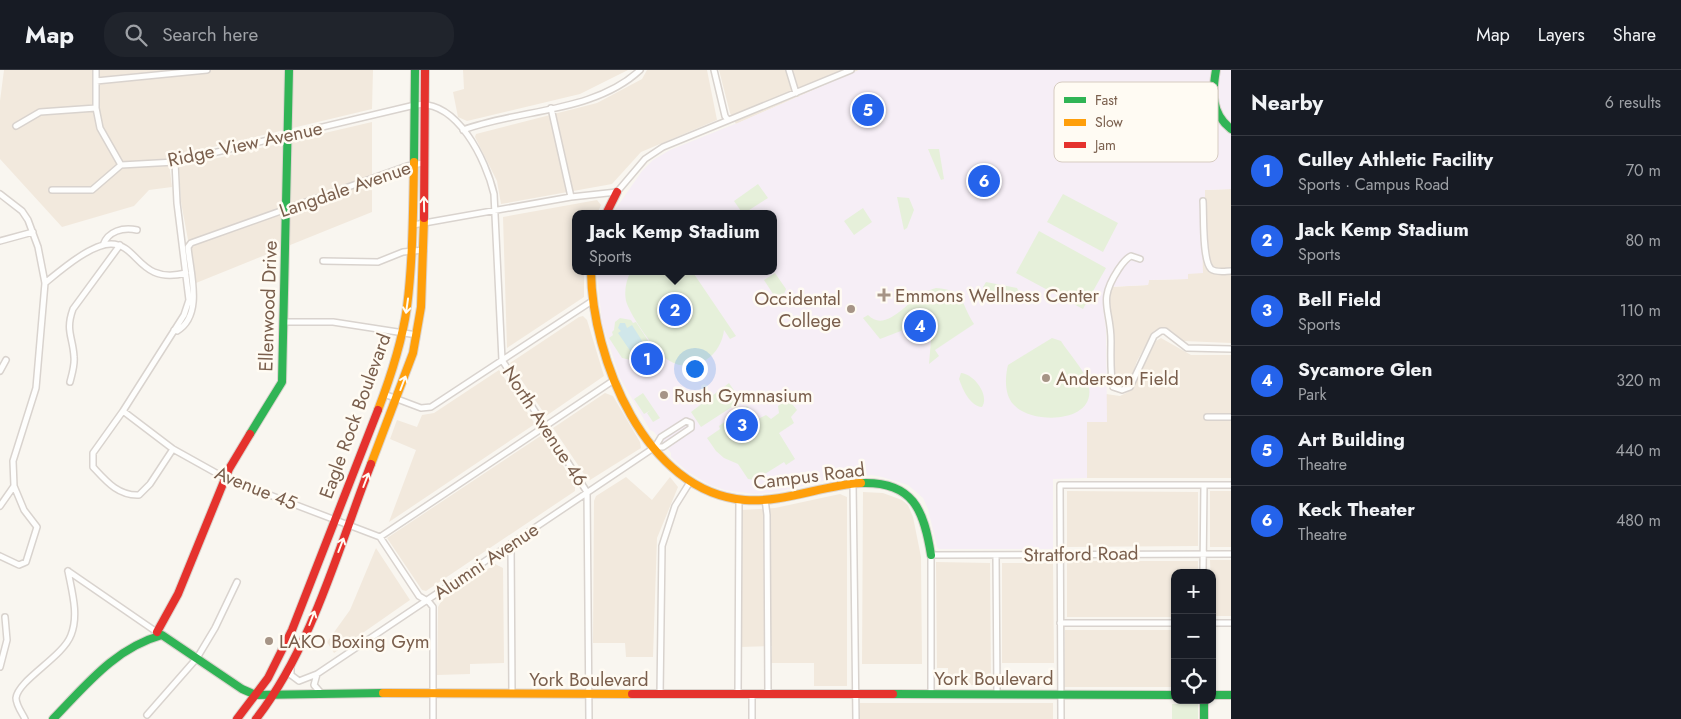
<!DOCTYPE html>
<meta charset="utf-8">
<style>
body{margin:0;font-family:Jost,sans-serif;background:#20242c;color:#f1f3f6}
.controls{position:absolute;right:15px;bottom:15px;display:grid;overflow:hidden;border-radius:10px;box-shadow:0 1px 4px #0004}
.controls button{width:45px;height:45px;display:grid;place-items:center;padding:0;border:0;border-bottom:1px solid #363941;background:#171b24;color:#f1f3f6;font:25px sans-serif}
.you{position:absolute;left:694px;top:298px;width:18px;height:18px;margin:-12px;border:4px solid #fff;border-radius:50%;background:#1a73e8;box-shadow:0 0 0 8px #1a73e833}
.badge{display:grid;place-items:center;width:32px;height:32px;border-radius:50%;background:#2563eb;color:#fff;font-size:16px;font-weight:700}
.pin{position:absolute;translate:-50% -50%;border:2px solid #fff;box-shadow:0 1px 5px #0006}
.popup{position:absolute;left:572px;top:140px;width:205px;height:65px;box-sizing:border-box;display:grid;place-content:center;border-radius:10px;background:#171b24;filter:drop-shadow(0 1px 4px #0005);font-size:16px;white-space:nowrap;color:#9ea1a6}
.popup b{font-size:19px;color:#f1f3f6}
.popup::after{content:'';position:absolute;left:50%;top:100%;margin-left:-10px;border:10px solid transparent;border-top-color:#171b24}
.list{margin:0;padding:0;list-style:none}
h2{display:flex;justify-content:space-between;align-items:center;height:65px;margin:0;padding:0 20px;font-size:21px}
h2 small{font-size:16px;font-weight:400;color:#9ea1a6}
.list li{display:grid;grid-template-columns:32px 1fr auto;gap:15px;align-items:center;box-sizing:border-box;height:70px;padding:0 20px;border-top:1px solid #363941}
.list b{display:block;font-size:19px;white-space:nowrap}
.list p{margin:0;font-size:16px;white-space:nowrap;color:#9ea1a6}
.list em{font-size:16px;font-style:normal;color:#9ea1a6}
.icon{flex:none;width:28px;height:28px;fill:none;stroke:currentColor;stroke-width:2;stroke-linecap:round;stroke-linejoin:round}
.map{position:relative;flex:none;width:1231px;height:649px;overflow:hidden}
header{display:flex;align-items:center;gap:30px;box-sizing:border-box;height:70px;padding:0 25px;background:#171b24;border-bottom:1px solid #363941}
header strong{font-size:24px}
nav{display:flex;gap:28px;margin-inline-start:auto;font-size:18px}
.search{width:350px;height:45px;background:#20242c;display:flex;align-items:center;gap:12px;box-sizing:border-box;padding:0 18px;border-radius:20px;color:#9ea1a6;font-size:19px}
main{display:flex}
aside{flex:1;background:#171b24}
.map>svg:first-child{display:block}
</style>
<header>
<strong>Map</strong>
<div class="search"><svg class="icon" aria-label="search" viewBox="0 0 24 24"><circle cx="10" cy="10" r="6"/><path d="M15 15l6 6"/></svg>Search here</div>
<nav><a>Map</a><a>Layers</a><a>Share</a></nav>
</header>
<main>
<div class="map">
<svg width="1231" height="649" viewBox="0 0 1231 649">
<rect width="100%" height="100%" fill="#f9f6f0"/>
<path fill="#f2e9dd" d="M4,0H373L372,39L175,86L168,84L172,117L149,120L134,136L62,157L0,89V31Z
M463,0H628L580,24L467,51L458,47L453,22L464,19Z
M647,0H707L717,50L641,82L612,114L501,134L497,111L475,67L476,64L597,33L642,9Z
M719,0H859L736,54L730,43Z
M372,52V142L196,213L181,132L179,97Z
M1231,119V273L1183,271L1170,260L1161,257L1154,261L1148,271L1137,291L1131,309L1122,318L1115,316L1109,242L1111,217L1148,215L1149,210L1187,209L1201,129L1205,120Z
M597,130L601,135L597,144H576V201H584V227L507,278L503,147Z
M583,246L587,250L604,306L546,346L510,293L579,247Z
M1161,268L1191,285H1231V408H1087V352L1106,351V324L1120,326L1132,320L1156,271Z
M499,300L535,354L389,452L416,380L390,369L397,350L417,357L422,345L434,343Z
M605,323L613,326L640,372L641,378L590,410L586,407L553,358Z
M542,365L575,413V421L426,521L422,520L387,468Z
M626,407L652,430L670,407L678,417L657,468L653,587H626L625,573H593L594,431L596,426Z
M1067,421L1198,422V476L1067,477Z
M1210,421H1231V477H1210Z
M863,422L883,423L902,430L908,435L913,447L921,487L922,594H862Z
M840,424L847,427V616H814V593H771L772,576L740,577L741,440L775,438Z
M376,478L410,530L334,583L327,572L350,540Z
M1210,490H1231V546H1212Z
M1067,491H1198V503H1175V547H1067Z
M936,492L990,493L991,615H948V598H937Z
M1002,493H1053L1054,593H1002Z
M495,494L503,498L504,593L470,594V604L437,605L438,537L442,530Z
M1065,560H1175V617H1064Z
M860,633H1053V649H859Z"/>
<path fill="#f6eef6" d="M859,0H1231V119L1205,120V128L1201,129L1203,203L1188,204V209L1149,210L1148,215L1105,217L1103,235L1106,261L1107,352H1087V408L1053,409V479H939L937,477L928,439L923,428L908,415L882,407L871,405L858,408L849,405L776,422L755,424L725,420L710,415L688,402L671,387V383L654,362L650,360L620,308L602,253L597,201H774V144H612L642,101L653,90L670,80L740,52Z"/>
<path fill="#e6f0da" d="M928,79H939L944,109L941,110Z
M758,114L768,128L743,144L734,131Z
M1063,124L1118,153L1103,182L1047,152Z
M897,127L909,128L914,140L907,158L904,160Z
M863,138L872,152L854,165L844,151Z
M1039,161L1106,198L1083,239L1016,203Z
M631,201H692L736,266L730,269L724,260C721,287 693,306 668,290C656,283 630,245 626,231C624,221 626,210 631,201Z
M775,203L786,219L782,229L779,224L775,227L764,210Z
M986,212L1017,218L1020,224H989L983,217Z
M936,218C965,220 961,234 974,254L935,280L939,286L929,294L931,270L927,260L906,259L880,269L863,248L868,245C885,263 907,233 921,224C925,221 931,220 936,218Z
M620,248L631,250L633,253L636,252L651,275L631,290L622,288L609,268L613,265L612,262L614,260L615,252Z
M1052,268L1061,271C1069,284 1084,299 1088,313C1100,354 1032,355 1014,335C1004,325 1005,307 1008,295Z
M961,303C974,304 990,325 982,337C970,336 963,320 959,309Z
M729,313L741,331L701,357L691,342Z
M643,323L660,348L653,352L647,343L651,340L644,344L634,329Z
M788,329L797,340L791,347L794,353L779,363L795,389L786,395L784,392L755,410L748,409L738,394L724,388L716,381L707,368L720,359L719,356L747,336L758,349L766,345L771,349L779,343L778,336Z
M1172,634H1198V649H1172Z"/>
<path fill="#d0e7ea" d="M620,253H625L627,258L632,255L646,277L633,285L618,263L621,261L618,258Z"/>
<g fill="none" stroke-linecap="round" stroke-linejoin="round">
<defs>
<path id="street" d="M96,0V38L100,58L121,95
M714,0L725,46L728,50
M789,0L796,23
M96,11L207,0
M551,38L571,127
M16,56L40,42L96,38
M463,60C519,39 594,43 640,0
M52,120H92L121,95L175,92L415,35C457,29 486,90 494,124L502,290L587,422L589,649
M0,124L22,141L28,150L38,177L45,213L36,318L13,391L14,416L0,436
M1203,131C1204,145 1202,190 1211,199C1216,203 1226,201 1231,201
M413,155L571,127L617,122L645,89L663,77L851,0
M0,171L33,162
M103,175C108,161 123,157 137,160
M1140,189L1131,186C1125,189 1122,194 1118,200C1097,232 1111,238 1111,271C1111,286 1110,302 1113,317L1122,320L1130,317L1154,266L1161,261H1165L1187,278L1231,279
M323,191L378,192L403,182L424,180
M45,213C61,200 91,174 111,174C139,174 138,215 186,203
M285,252H333L417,265
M174,260L177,261C204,245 190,202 188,177L191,173L407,96L423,93
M0,301L6,290
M70,312C72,304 75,295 74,287C73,267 65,261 73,239L120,175
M384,324L421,338L431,337L592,231
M123,341L173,379L225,408L380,467L419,526L429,532L433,537V649
M1207,347H1231
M686,351L691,353V358L663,377H655L661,367Z
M173,379L150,414L139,425C118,426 106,411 93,397V383L123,341L184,245L189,230L177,133L175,92
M853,413L856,649
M765,429L767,445L768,625
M380,467L614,310
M511,474L512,624
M996,485L997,625
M0,486L19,495L26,492L37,457L24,440L14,416
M68,501L158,563
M1203,503L1204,415
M1060,553H1175
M1212,553H1231
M0,597L7,570L5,547
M291,597V605L299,611L317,604L655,377
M317,604L314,615L321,623
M931,624V485L1231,484
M660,625L662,476L675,436L690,412
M738,625L739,429
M752,625V649
M147,645L197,588L215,558L237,512
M25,649C22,643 16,635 16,628C18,610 63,587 71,565C79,545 72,522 68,501
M1061,649L1060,415H1231"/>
<path id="fast" d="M1216,0C1212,23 1211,43 1231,59
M414,92L415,0
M250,364L282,312L289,0
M861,413C913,411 924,440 931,485
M893,624L1175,625
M1212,625H1231
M1204,630V649
M53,649C86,615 115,578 162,565L242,619L256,625L383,623"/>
<path id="slow" d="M591,201C592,288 645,422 745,430C784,433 823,415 861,413
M378,340C391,306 402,272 407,237C413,189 413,140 414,92
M371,394L413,283L421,237L424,148
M383,623L632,624"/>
<path id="jam" d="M606,144L617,122
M424,148L425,0
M157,562L178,524L229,399L250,364
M632,624H893
M237,649L268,608L292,560L378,340
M256,649C312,577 338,479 371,394"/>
</defs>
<use href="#street" stroke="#d9d3ce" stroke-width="8"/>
<use href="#fast" stroke="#dad3cd" stroke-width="10"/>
<use href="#slow" stroke="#dad3cd" stroke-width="10"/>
<use href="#jam" stroke="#dad3cd" stroke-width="10"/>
<use href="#street" stroke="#fefefd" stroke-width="5"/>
<use href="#fast" stroke="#30b455" stroke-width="8"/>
<use href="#slow" stroke="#ff9f0a" stroke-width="8"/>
<use href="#jam" stroke="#e5322d" stroke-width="8"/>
</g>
<defs><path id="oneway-shaft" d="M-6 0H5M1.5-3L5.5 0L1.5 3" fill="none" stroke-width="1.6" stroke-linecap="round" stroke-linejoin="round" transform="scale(1.25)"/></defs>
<g stroke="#fffbf3">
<use href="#oneway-shaft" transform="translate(424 134) rotate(-91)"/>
<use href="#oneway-shaft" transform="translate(407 236) rotate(98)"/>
<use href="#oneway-shaft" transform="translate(403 313) rotate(-69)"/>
<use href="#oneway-shaft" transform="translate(366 410) rotate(-69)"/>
<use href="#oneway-shaft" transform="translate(341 475) rotate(-69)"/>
<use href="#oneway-shaft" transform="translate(312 548) rotate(-69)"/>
</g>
<g fill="#a69486" stroke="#fffbf3" stroke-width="2">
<path d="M881.5 217.5h5v5h5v5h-5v5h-5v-5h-5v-5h5z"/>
<circle cx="851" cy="239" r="5"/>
<circle cx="1046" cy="308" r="5"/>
<circle cx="664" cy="325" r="5"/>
<circle cx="269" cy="571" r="5"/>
</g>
<g text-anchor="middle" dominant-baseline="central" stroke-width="5" stroke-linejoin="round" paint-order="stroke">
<g font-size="19" fill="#7a5f4d" stroke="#fffbf3">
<text transform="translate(245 74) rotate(-12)">Ridge View Avenue</text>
<text transform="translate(345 119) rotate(-19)">Langdale Avenue</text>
<text transform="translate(268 236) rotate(-88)">Ellenwood Drive</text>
<text transform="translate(355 346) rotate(-70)">Eagle Rock Boulevard</text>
<text transform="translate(545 356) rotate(57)">North Avenue 46</text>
<text transform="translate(809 406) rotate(-7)">Campus Road</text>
<text transform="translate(256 418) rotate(22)">Avenue 45</text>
<text transform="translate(1081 484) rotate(-1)">Stratford Road</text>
<text transform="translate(486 491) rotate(-34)">Alumni Avenue</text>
<text x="994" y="608">York Boulevard</text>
<text x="589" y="609">York Boulevard</text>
</g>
<g font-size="19" fill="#7a5f4d" stroke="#fffbf3" text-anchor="start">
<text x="895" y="225">Emmons Wellness Center</text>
<text x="841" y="228" text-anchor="end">Occidental<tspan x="841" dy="22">College</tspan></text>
<text x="1056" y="308">Anderson Field</text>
<text x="674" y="325">Rush Gymnasium</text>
<text x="279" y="571">LAKO Boxing Gym</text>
</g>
</g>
<rect x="1054" y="12" width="164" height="80" rx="8" fill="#fffbf3" stroke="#d7ccc1" stroke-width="1"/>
<rect x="1064" y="27" width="22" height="6" fill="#30b455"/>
<rect x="1064" y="49" width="22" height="7" fill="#ff9f0a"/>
<rect x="1064" y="72" width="22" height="6" fill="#e5322d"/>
<g font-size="14" fill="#7a5f4d">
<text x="1095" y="35">Fast</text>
<text x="1095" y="57">Slow</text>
<text x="1095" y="80">Jam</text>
</g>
</svg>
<div class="controls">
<button>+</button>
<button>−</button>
<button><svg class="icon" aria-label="locate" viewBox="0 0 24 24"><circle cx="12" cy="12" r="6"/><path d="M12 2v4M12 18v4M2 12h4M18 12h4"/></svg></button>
</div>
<div class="you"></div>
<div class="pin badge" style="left:647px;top:289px">1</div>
<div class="pin badge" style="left:675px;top:240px">2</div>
<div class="popup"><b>Jack Kemp Stadium</b>Sports</div>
<div class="pin badge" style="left:742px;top:355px">3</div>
<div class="pin badge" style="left:920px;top:256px">4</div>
<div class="pin badge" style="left:868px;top:40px">5</div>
<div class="pin badge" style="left:984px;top:111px">6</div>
</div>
<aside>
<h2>Nearby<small>6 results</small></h2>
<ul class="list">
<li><span class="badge">1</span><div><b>Culley Athletic Facility</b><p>Sports · Campus Road</p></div><em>70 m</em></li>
<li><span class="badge">2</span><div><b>Jack Kemp Stadium</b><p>Sports</p></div><em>80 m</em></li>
<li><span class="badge">3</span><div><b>Bell Field</b><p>Sports</p></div><em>110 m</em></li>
<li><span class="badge">4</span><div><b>Sycamore Glen</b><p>Park</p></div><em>320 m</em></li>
<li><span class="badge">5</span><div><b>Art Building</b><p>Theatre</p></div><em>440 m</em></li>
<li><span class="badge">6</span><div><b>Keck Theater</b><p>Theatre</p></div><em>480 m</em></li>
</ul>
</aside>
</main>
